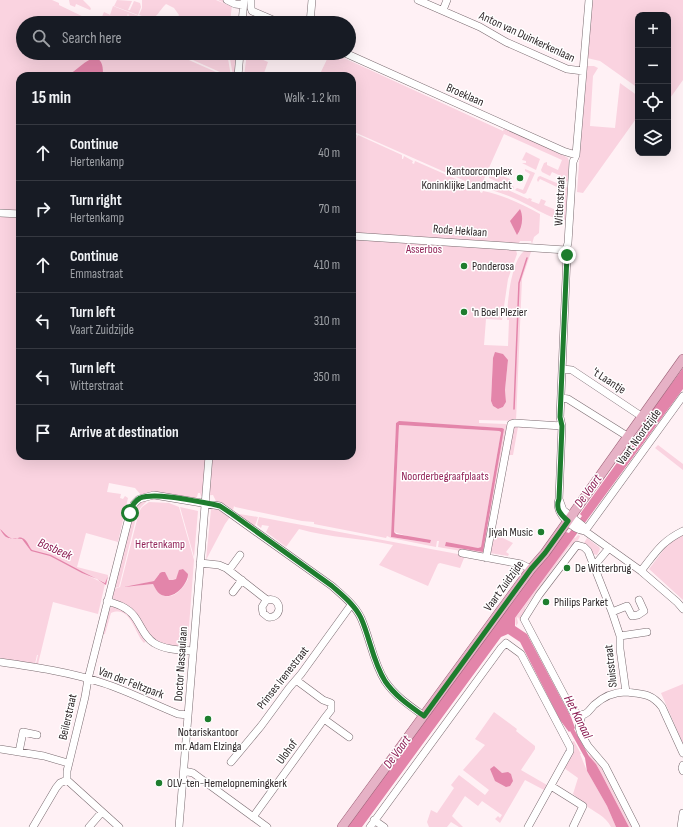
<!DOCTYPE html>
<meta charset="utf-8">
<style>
body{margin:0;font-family:"Sofia Sans Condensed",sans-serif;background:#20242c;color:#f1f3f6}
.controls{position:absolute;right:12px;top:12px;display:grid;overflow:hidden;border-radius:8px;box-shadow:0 4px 16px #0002}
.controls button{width:36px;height:36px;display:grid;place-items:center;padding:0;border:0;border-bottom:1px solid #363941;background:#171b24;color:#f1f3f6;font:20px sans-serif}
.stop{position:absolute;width:12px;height:12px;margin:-9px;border:3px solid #1e7d2e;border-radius:50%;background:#fff}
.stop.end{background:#1e7d2e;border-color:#fff;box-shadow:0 1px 4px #0008}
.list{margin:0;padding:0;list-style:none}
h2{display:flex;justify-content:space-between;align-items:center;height:52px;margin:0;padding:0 16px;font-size:17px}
h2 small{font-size:13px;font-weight:400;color:#9ea1a6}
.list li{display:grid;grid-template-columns:26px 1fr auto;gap:12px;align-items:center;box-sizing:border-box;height:56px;padding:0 16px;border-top:1px solid #363941}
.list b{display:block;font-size:15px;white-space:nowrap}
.list p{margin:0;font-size:13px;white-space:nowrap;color:#9ea1a6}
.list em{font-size:13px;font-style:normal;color:#9ea1a6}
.icon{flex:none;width:22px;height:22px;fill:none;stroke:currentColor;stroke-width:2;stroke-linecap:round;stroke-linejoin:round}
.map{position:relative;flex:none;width:683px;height:827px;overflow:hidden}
.search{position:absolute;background:#171b24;box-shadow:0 4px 16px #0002;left:16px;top:16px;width:340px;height:44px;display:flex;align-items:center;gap:10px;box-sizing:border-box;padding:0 14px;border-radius:22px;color:#9ea1a6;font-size:15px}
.panel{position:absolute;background:#171b24;box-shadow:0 4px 16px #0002;left:16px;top:72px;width:340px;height:388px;border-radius:12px}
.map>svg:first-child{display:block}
</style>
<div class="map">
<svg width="683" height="827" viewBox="0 0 683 827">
<rect width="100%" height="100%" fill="#fff1f5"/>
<path fill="#fad3e0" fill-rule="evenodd" d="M0,0H52L59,3V5L90,20L91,18L104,23H23V53H173L225,76H20V456H352V132L357,135L356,139L358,135L402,155V159H403L404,156L413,161L412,163L414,164L415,161L465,183L462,185L464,186L466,184L480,190V192L482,193L483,191C503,195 522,204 540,214L539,233L534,237L532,244L531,241H520L516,250L517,254L508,279L502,320L486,319L484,345L508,346L509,320H507C507,304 511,263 523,252C526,249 529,250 532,249L522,279L516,421L479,420V423L506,424L508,426L484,555L438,547L439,541H437L436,547L391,538L387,536L386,538L314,524V522L302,521L235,507L234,506L233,510L226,505L216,501L213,495L201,496L200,493H198L197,497L195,498L141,495L135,488L109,483L107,492L121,494L120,498L123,499L125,496L128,498L118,542L86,533L77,567L108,575L106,583L73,568L105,584L98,614L53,602L38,664H36L38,655H37L35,664L0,658ZM493,358L508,360L505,390L506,402L503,407L498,409L493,406L491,401ZM397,422L502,428L483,552L445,545L478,548L481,547L501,432L499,431L399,425L394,532L430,543L391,537L396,424Z
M69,0H83L90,7L91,9L90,10L76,4L75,7L70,5Z
M117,0L132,1L128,10H130L134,1L140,3L141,7L138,15L114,6Z
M142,0H216L230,6L218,0H224L232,5L230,23H169L176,20L179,15L174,8L166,4C155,15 158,22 139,15L142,8Z
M592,0H683V80L668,101V15H638V88L600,61L587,58Z
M113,6L149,20C142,23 134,24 127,22L129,17L128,13L126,22L110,15Z
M104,12L127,23H111L101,19Z
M177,53H227L231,76H229Z
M229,53H237L235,76H233Z
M247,53L268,62L263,76H244Z
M330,53H333L503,131L505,127L564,153L563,155L568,158L569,162L568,181L565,182L560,180L561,176L552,172L550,176L542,172L541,170L544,163L547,162V165L558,170L562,160L504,134L484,179L528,199L529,198L532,199L531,201L539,204L541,199L546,201L544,205L556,210L560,200L557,198L561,189L540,179L538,182L537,180L538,177L540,176L566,187L568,188L566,220C552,219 541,212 528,205C515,198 496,190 481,188L352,131V76H319Z
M586,66H594L598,68L593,76L590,126L615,128L620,83L638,96V116L583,193L577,192Z
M526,152L540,159L536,170L522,163H526V161L522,160Z
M525,169L535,173L526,193L524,194L515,190L517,188L523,190L530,174L525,171Z
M495,173L510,179L508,183L514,187L513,189L489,178V175L494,177Z
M524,425L523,428L518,427L513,455H507L512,426Z
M658,445L683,464V470L655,448Z
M148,498L147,501L141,507L137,514L119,587L114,588L133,510L137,504Z
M149,502L169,503L179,507L194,560L188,640L184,643V648L159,644L112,597L114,589L120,587L139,512L142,507ZM183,569L188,579C179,596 164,605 153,584L133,586L154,581L159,574C164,577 173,585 177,577C178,575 178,573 180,570Z
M180,507L198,511L194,557Z
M211,509H217L230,517L225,524L206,560Z
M239,514L258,517L256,523L254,527L238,515Z
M259,517L463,555L464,558L460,568L440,563L438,564L428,586L379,565L393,545C362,538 330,538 299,529L286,547L266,532L269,526L262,525L261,528L257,525Z
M683,534V600L649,569L671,540Z
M497,535L513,543L506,552L509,554L508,556L490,553L491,536L496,537Z
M578,535L580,536C578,541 574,546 569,547L525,608V611L520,621L518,617L517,618L518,623L516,626L515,618L519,613L574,537L575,538Z
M587,538L599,547L600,549L597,555L593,554L589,546L584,543Z
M113,606L127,611L142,636L145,640H147L144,643C134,633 131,605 111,613L105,634H103L109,609Z
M683,684V744L661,693Z
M494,712L517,729L516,731L535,746V749L521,770L547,785L544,790L525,780L500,823L495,819L498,816L500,818L502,815L482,801L478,806L465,796L452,816L463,827H459L451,822L447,827H429L427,822L431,810L437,813L454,788L451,785L459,775L485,795L489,790L463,770L485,745L475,739Z
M580,737L603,767L632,827H629L601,773L596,764L589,756L590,755Z
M574,741L581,754H580L587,771L607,806L616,827H611C606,816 594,812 585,805C581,801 577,797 573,794L578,778L564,768L570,743Z"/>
<path fill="#e385aa" d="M96,57C103,62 103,67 103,76H67C77,70 85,60 96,57Z
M520,209C524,217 522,228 517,235L510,221Z
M495,352L503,354L508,360L505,390L506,402L503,407L498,409L493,406L491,401L493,358Z
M683,368V389L515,618V626L527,634L571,717L575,728L574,729L589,756L596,764L601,773L629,827H616L607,806L587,771L585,758L570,731L569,732L560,720L520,642L508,634L501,637L362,827H347L534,570L545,558L566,532L569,533L582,516L580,514L585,507L632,442L646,418Z
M399,421L502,428L504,429L483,552L445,546L446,542L478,548L481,547L501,432L499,431L399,425L394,532L396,534L431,540L430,543L391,537L396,423Z
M0,529C5,533 8,539 16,539C18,538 20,537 22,538C27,539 29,547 32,550L51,555L83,572L105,583L108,576L106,585L97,579L82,573L50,556L31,551L22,539C10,537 7,542 0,529Z
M183,569L188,574C188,585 172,602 160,594C157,592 155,588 153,584L124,587L154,581L160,573L162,572H165L169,580H173L176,579L179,570Z
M494,766L502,773L508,772L511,774L513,781L510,786L506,787L495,781L490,769Z"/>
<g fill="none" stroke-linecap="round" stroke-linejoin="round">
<path stroke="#e385aa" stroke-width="1.5" d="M514,409L519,283L527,258"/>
<defs>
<path id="minor" d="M227,0L235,4L243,5
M251,0V8L252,11L280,23
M418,0L480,27L506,42L567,69L583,71
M443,10L447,0
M242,23L244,0
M310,23L312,0
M345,53L563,151L576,155
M238,76L240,53
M0,213L20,214
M352,236L566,250
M563,369L572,370L641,416
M683,396L585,531L641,571L677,602L683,609
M562,398L568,399L627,436
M559,499L563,510L583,526L585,531C573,530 554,513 559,499L562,426L560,417L567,255L566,250L568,243L573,162L576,155L589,0
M577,545L584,547L588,551L612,612L620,636V649L626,692C615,692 603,697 594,705C591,708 589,712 585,714C581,716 577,713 573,712L524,619L539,595Z
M462,553L521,564L531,569
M486,558L511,424L515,423L562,426
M200,563L219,565L226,568L267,600C274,598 279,602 279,609C278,615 274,618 268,617L263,613L262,607L265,602L267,600
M594,566L609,548
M229,570L240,555
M641,571C656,552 661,542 683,531
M233,592L242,580
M107,601C117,604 127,607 134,616C141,625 144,637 154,643C165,650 181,650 193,651
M612,612L627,606L632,616L638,615L644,611L639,600
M620,636L647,632
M0,662C35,667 69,672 103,683C128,691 153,704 178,714L188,715
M296,680L323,700L331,703V710L324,719L349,737
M626,692C642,694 651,693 662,707L683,753
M582,715L579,727L581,734L588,746L605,766L636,827
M0,749L44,756L68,763
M19,752L23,732L37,735
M231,762L261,726L289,688L301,674L351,605
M683,765L682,768L683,771
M184,771L193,773L267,827
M551,786L583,806L573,827
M253,817L324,719
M374,820L384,827
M33,827L56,788L60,783L67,780
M89,827L102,812
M119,827L67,780V771L85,697L88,679L130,513L134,504L139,499L154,495L220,506L332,586C342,595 355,605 361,618C370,638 373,662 385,681C395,696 410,706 424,716
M179,827L209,456
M370,827L501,648L506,643L521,654L570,747V751L528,827
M681,827L683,813"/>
<path id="major" d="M342,827L531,569L545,553L683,359"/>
</defs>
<use href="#minor" stroke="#7a6b70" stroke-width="8"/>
<use href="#major" stroke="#9b6076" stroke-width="10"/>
<use href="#minor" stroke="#fff" stroke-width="7"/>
<use href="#major" stroke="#e6b2c6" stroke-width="9"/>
</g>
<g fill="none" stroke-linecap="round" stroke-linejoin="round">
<path stroke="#1e7d2e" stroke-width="5" d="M130,513C131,507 135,501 140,498C155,492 195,501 212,504L220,506L232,514L332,586C342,595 355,605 361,618C370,638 373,662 385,681C395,696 410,706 424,716L531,569L545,553L568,521C561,515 555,509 559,499L562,426L560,417L567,255"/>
</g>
<g fill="#1e7d2e" stroke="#fff" stroke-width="1.5">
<circle cx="520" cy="178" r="4"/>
<circle cx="464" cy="266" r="4"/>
<circle cx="464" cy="312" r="4"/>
<circle cx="541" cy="532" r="4"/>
<circle cx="567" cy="568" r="4"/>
<circle cx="546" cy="602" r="4"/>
<circle cx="208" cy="719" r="4"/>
<circle cx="159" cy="783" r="4"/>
</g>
<g text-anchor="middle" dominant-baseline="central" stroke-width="3" stroke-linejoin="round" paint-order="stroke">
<g font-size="12" fill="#2e2729" stroke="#fff">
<text transform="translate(527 37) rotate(25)">Anton van Duinkerkenlaan</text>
<text transform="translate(465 95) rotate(24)">Broeklaan</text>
<text transform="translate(560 201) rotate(-87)">Witterstraat</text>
<text transform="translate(460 231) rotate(4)">Rode Heklaan</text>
<text transform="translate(609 381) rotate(33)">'t Laantje</text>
<text transform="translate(639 437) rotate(-54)">Vaart Noordzijde</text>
<text transform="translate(504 586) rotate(-54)">Vaart Zuidzijde</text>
<text transform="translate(181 664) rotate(-86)">Doctor Nassaulaan</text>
<text transform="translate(611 666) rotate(-96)">Sluisstraat</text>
<text transform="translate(283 678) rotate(-52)">Prinses Irenestraat</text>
<text transform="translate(131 683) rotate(21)">Van der Feltzpark</text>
<text transform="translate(68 717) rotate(-77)">Beilerstraat</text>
<text transform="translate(287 752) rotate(-54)">Ulohof</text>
</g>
<g font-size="12" fill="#2e2729" stroke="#fff" text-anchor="start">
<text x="512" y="171" text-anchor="end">Kantoorcomplex<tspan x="512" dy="14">Koninklijke Landmacht</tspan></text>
<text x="472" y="266">Ponderosa</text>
<text x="472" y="312">'n Boel Plezier</text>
<text x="533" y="532" text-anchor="end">Jiyah Music</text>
<text x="575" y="568">De Witterbrug</text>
<text x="554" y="602">Philips Parket</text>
<text x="208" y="732" text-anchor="middle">Notariskantoor<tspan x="208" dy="14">mr. Adam Elzinga</tspan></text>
<text x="167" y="783">OLV-ten-Hemelopnemingkerk</text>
</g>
<g font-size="12" fill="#922459" stroke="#fff">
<text x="424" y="249">Asserbos</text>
<text x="445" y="476">Noorderbegraafplaats</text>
<text x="160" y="544">Hertenkamp</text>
</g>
<g font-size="13" font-style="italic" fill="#8c1e54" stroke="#fff">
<text transform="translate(588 491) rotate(-54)">De Vaart</text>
<text transform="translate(55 549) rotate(24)">Bosbeek</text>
<text transform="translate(578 717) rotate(63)">Het Kanaal</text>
<text transform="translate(397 752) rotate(-54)">De Vaart</text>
</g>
</g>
</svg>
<div class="controls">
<button>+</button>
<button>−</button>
<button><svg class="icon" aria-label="locate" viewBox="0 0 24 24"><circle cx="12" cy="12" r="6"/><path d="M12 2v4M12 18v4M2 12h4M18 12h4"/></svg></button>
<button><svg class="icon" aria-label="layers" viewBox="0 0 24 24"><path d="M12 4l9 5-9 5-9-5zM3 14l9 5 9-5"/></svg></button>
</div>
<div class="stop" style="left:130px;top:513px"></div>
<div class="stop end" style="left:567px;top:255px"></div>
<div class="search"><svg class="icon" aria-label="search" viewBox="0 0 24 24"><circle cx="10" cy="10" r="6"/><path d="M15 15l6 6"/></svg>Search here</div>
<section class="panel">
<h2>15 min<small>Walk · 1.2 km</small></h2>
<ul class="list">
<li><svg class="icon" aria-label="ahead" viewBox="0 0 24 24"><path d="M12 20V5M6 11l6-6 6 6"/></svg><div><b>Continue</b><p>Hertenkamp</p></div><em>40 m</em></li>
<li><svg class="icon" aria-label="right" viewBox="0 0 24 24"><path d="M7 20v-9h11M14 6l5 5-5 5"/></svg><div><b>Turn right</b><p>Hertenkamp</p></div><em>70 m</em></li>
<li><svg class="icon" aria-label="ahead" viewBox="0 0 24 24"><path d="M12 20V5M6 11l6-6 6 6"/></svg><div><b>Continue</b><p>Emmastraat</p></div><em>410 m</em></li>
<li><svg class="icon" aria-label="left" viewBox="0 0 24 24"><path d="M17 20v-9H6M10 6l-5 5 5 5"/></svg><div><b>Turn left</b><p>Vaart Zuidzijde</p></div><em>310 m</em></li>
<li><svg class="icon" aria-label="left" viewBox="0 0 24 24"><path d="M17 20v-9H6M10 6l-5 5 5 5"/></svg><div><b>Turn left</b><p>Witterstraat</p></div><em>350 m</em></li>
<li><svg class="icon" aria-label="arrive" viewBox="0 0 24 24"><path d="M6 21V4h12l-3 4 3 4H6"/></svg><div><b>Arrive at destination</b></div></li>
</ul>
</section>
</div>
